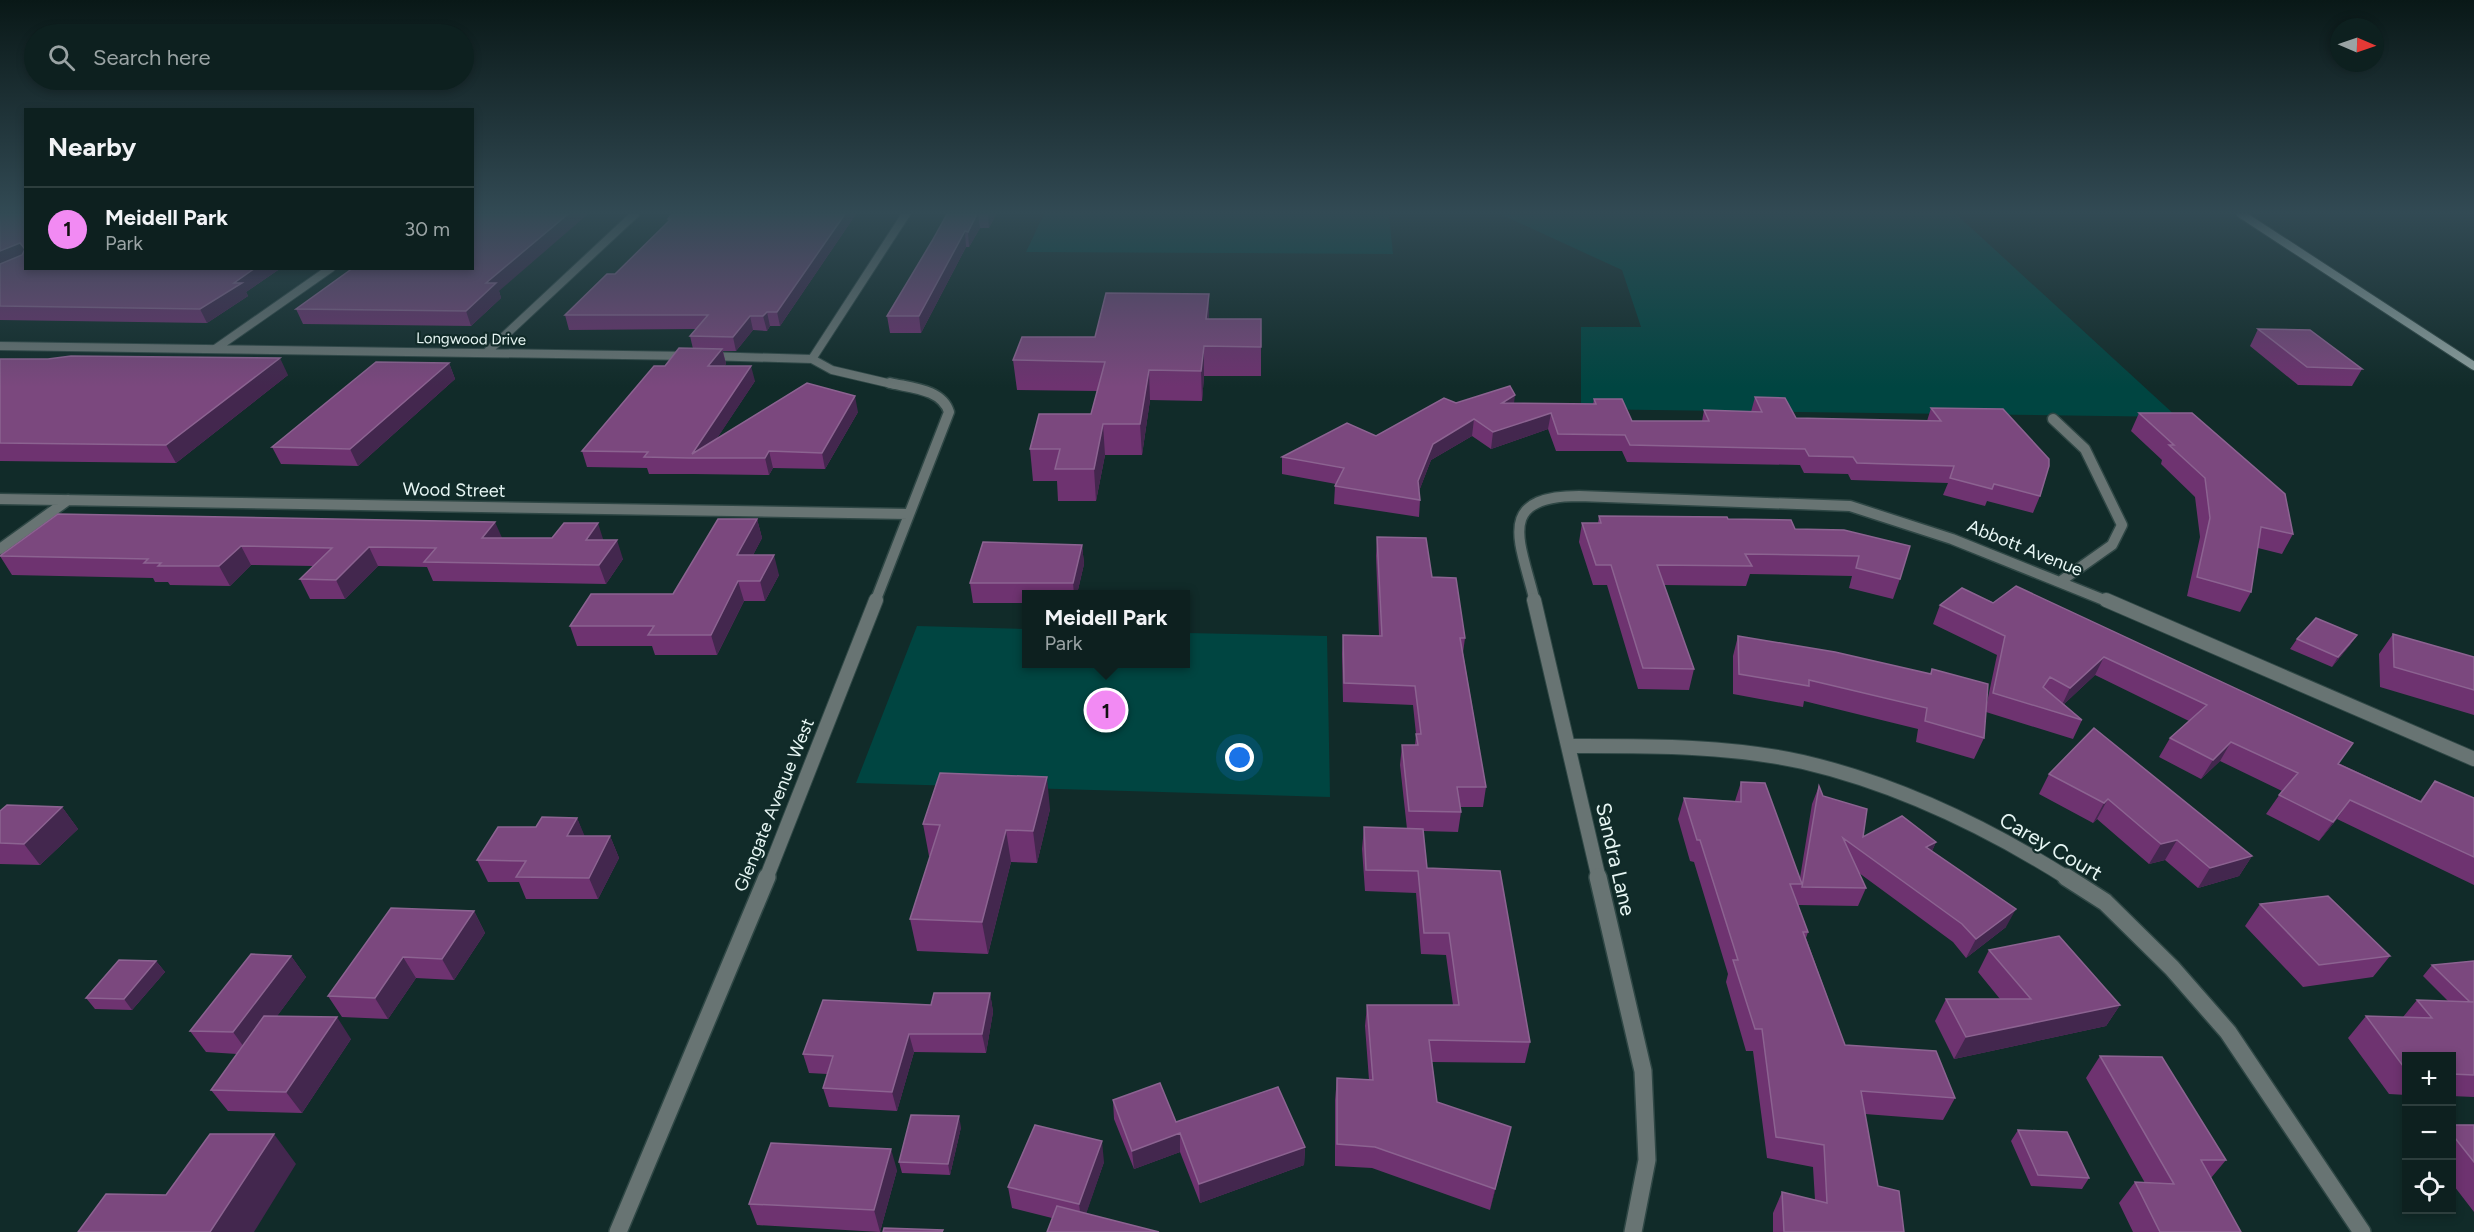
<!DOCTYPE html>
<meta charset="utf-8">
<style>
body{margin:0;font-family:Figtree,sans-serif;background:#1b2d2c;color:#f1f3f6}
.controls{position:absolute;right:18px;bottom:18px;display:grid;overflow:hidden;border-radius:0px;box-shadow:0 3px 9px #0003}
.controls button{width:54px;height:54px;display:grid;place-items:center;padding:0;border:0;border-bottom:2px solid #2d3e3d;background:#0d201f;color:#f1f3f6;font:30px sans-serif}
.compass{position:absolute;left:2330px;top:18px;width:54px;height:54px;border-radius:50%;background:#0d201f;box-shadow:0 3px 9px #0003;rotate:92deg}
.you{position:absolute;left:1240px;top:758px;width:21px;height:21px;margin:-15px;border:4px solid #fff;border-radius:50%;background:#1a73e8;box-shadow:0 0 0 9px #1a73e833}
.badge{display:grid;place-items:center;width:39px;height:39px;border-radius:50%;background:#f28af3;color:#111;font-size:20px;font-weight:700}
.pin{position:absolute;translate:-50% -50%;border:3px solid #fff;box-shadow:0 2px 6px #0006}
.popup{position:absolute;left:1022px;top:590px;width:168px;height:78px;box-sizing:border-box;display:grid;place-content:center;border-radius:0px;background:#0d201f;filter:drop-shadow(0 2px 4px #0005);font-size:20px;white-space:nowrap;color:#9aa3a4}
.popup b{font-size:22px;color:#f1f3f6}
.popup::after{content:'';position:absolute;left:50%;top:100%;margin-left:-12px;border:12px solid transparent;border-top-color:#0d201f}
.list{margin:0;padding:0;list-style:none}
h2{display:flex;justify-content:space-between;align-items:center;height:78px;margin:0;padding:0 24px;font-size:26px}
h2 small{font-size:20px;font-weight:400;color:#9aa3a4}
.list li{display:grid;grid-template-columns:39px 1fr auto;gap:18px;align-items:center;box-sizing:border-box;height:84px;padding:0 24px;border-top:2px solid #2d3e3d}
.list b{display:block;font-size:22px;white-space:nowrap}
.list p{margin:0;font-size:20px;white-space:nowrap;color:#9aa3a4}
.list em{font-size:20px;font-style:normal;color:#9aa3a4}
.icon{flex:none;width:33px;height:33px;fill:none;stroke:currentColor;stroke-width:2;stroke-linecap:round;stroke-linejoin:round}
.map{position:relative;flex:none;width:2474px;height:1232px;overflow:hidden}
.search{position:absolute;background:#0d201f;box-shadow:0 3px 9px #0003;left:24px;top:24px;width:450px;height:66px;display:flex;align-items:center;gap:15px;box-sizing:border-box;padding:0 21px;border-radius:33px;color:#9aa3a4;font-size:22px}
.panel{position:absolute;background:#0d201f;box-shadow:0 3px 9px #0003;left:24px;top:108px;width:450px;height:162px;border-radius:0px}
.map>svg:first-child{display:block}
</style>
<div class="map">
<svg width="2474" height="1232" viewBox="0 0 2474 1232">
<rect width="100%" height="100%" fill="#112b29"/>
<path fill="#004541" d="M1044,214L1389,215L1393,254L1026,252Z
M1956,214L2177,417L1581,409V327H1641L1622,270L1502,215Z
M917,626L1026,629V664H1186V633L1327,636L1330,797L856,783Z"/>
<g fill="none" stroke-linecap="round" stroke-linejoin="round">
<defs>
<path id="minor-far3" d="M0,346L690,356
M215,349L331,268
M486,353L635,214
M707,356L812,359L832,370L896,385
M812,359L906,214"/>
<path id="minor-far2" d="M2053,419L2085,449L2122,525L2112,545L2061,581
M0,499L908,514
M0,549L68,500
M875,602L949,412C942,389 911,388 890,383
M1535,602C1521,543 1493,496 1579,496L1850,506L1952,539L2109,602"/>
<path id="minor-far1" d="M1534,600L1599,879
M2106,600L2474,759
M1568,746C1646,746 1727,745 1803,762C1897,784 1988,828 2069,879
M766,879L876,600"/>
<path id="minor" d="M1598,877L1643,1071L1647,1160L1633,1232
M2066,877L2105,902L2172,968L2228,1032L2362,1232
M618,1232L767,877"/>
<path id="secondary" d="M2241,214L2474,366"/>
</defs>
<use href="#minor-far3" stroke="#2f4745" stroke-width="10"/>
<use href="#minor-far2" stroke="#2f4745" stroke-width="13"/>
<use href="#minor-far1" stroke="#2f4745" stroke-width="16"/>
<use href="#minor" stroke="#2f4745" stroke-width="20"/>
<use href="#secondary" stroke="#2f4745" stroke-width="10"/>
<use href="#minor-far3" stroke="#687473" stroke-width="8"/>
<use href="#minor-far2" stroke="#687473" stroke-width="10"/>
<use href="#minor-far1" stroke="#687473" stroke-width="14"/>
<use href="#minor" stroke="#687473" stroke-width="17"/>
<use href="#secondary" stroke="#8ea19f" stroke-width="8"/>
</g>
<path fill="#6e3370" d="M0,214H26V268H281L246,292L248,296L207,323L0,320Z
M856,214L780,326H770L767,331L753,330L736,351H723L726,364L724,366L755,381L717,438L858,412L825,469L773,468L769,475L693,474H649L647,468L587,467L582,451L665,366L693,349L690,336L696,329L569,330L565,315L615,274L669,221L668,219Z
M947,214H996L989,228H980L969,247H966L921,333H890L887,316L932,241Z
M499,291L501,298L471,326L303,324L296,309Z
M1209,294V319H1261V376H1204L1202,401L1150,400L1142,455H1105L1096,501H1058L1057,481H1033L1030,449L1091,414L1097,391L1017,390L1013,360L1095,337Z
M2258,329L2362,369L2352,386L2298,385L2250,346Z
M0,359H48L288,375L176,463L0,461Z
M449,363L455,379L358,466L281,464L272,447Z
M1755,397L1796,418L1927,421L1931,408L2040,496L2033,513L1987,501L1985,506L1943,495L1948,483L1851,480L1848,474L1804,473L1800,465L1627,462L1622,451H1556L1548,429L1491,449L1472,436L1431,460L1419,491L1420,500L1419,517L1334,504L1335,486L1336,484L1282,474V457L1376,436L1456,403L1593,404L1594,399L1632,421H1702L1704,410L1751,412Z
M2139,413L2293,534L2282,554L2258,548L2251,592L2240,612L2187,596L2200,537L2195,497L2161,464L2162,460L2131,431Z
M58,514L502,538L604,540L623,559L606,584L433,581L427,567L378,566L345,599H310L300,579L313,566L251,565L230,586L170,585L168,582H155L153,578L12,575L0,556Z
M1599,516L1728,519L1795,529L1844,530L1900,579L1893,599L1849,588L1852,576L1750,574L1746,586L1664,585L1694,669L1689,690L1638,689L1607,585H1593L1579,542L1582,523H1598Z
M757,519L762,538L753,555L779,575L765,601H744L717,655H655L652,646H577L570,626L673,594Z
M1377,537L1432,577L1465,638L1463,653L1486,787L1483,807H1460L1461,812L1458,832L1423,831L1427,868L1530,1042L1525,1063L1432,1062L1437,1102L1511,1127L1490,1210L1372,1168L1335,1166V1100L1337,1078L1369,1080L1365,1026L1367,1005H1453L1446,955L1421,954L1416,893L1365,891L1362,849L1364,827L1407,829L1400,765L1402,745H1415L1416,734L1413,705L1343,702L1342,654L1343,635L1379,636L1376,556Z
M1082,545L1084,564L1077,594H1026V603H973L970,583Z
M1962,588L2420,801L2435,781L2474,798V885L2337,819L2319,841L2266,814L2282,791L2220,761L2201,779L2159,757L2170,738L2189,721L2095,675L2064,704L2082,720L2073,739L1986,712L1984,738L1974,759L1916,742L1918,729L1804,701L1803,707L1733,694V656L1738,636L1930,674L1932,669L1986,707L1997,655L1933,624L1940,605Z
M2393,634L2474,657V715L2380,687L2379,654Z
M2357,635L2350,645L2332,667L2290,649L2297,639Z
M2049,774L2252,856L2239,876L2198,888L2165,860L2149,864L2097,819L2093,823L2039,794Z
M1741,782L1800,878L1812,804L1819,786L1823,796L1863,837L1936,842L1932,851L2006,927L1966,958L1953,942L1859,873L1866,888L1858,906L1798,905L1808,932L1806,938L1845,1045L1955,1098L1943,1120L1865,1114L1878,1186L1904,1232H1773V1213L1782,1192L1815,1200L1813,1167L1767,1158L1753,1051H1746L1726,982L1728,974L1694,862L1690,861L1678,819L1684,798L1735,801Z
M62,807L78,829L40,865L0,864V811Z
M1050,809L1037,863L1011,862L988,954L917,951L910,919L930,856H929L923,824Z
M577,818L584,836H610L619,858L598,899H526L519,882H488L477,860L536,827Z
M2260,904L2390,956L2373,977L2303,987L2245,926Z
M474,911L485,933L454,980L416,978L388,1019L342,1017L328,996Z
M1989,950L2120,1005L2106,1026L1954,1059L1935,1021L1946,999H2000L1978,972Z
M291,956L306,977L277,1016L351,1039L302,1113L228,1111L211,1090L237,1054L206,1052L190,1031Z
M156,961L165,972L132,1010L95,1009L86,998Z
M2474,961V1097L2451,1096V1056H2406V1095L2389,1094L2348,1038L2366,1016L2403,1017L2417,1000L2448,1001L2423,976L2432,965Z
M990,993L993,1012L986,1053L914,1052L897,1111L829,1107L823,1088L827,1074L809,1073L803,1054L931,1005Z
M2100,1056L2226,1160L2211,1178L2241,1232H2133L2119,1203L2135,1182L2145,1183L2086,1078Z
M1113,1100L1176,1122L1305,1147L1304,1165L1200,1203L1180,1152L1134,1169L1114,1119Z
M2451,1125H2474V1212L2451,1182Z
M961,1127L950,1175L902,1173L899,1162Z
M2018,1130L2089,1178L2082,1189L2031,1186L2011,1141Z
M1104,1162L1086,1213L1052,1218L1012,1208L1008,1187Z
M897,1170L880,1232L757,1225L749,1204Z"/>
<path fill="#43274e" d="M568,214H588L499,291L501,298L471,326L466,311L486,283Z
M845,214H856L780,326L777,312Z
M977,214H978L980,228L969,247L968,232Z
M988,214H996L989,228Z
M965,231L966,247L921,333L919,316Z
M20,243L26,253L0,266V251Z
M255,268H281L246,292L248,296L207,323L200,309L234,283Z
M1209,294V322L1206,348V319Z
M767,312L770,326L767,331L763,316Z
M750,316L753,330L736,351L733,337Z
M1204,346V376L1202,401L1201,371Z
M722,349L726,364L712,381L708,366Z
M280,358L288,375L176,463L166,445Z
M449,363L455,379L358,466L350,449Z
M751,366L755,381L704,458L692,454Z
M1149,370L1150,400L1142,455L1140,424Z
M1515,395L1513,412L1502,403Z
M855,396L858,412L825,469L822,453Z
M1551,413L1548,429L1491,449L1493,432Z
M1474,419L1472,436L1431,460L1416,499L1418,481L1433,444Z
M1103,424L1105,455L1096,501L1094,469Z
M769,451L773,468L769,475L765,458Z
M757,519L762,538L743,574L737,555Z
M495,522L503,540L482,538Z
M598,523L604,542L586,540Z
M617,540L623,559L606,584L599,565Z
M1082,545L1084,564L1077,594H1074L1073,583Z
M241,546L251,565L230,586L219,566Z
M369,547L378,566L345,599L336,580Z
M774,555L779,575L765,601L760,581Z
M738,581L744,601L717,655L711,635Z
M2357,635L2350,645L2332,667L2338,657Z
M2104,657L2095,675L2061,707L2070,688Z
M2231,742L2220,761L2201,779L2213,760Z
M1047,777L1050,809L1037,863L1033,831Z
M2108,799L2097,819L2093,823L2104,803Z
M2350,800L2337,819L2319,841L2333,822Z
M62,807L78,829L40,865L24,844Z
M577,818L586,839L567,836Z
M1006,830L1011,862L988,954L982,922Z
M610,836L619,858L598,899L589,878Z
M2177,840L2165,860L2149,864L2161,844Z
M1936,842L1928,860L1926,847Z
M2252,856L2239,876L2198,888L2210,868Z
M2016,909L2006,927L1966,958L1976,939Z
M474,911L485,933L454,980L442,959Z
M291,956L306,977L249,1054L233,1032Z
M403,957L416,978L388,1019L375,998Z
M156,961L165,972L132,1010L124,999Z
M990,993L993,1012L986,1053L982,1034Z
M2120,1005L2106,1026L1954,1059L1966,1037Z
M337,1017L351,1039L302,1113L286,1092Z
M909,1034L914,1052L897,1111L892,1092Z
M959,1116L961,1127L950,1175L948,1164Z
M1511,1127L1506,1149L1490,1210L1495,1189Z
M1180,1133V1152L1134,1169L1132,1151Z
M274,1134L296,1164L254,1232H210Z
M1102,1141L1104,1162L1082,1226L1079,1204Z
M1305,1147L1304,1165L1200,1203L1199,1184Z
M891,1149L897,1170L880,1232L874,1210Z"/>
<path fill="#7b487e" stroke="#8c6391" stroke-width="1.5" d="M0,214H26V268H255L234,283H242L200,309L0,306V264L22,255L25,249L20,243L0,251Z
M472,214H568L486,283H496L466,311L296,309L353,268H472Z
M672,214H845L777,312H767L763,316H750L733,337L690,336L708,315H565L607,274H615L671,219H668Z
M947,214H977L968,232L965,231L919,316H887L932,241Z
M1106,293L1209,294L1206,319H1261V347L1204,346L1201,371L1149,370L1140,424H1103L1094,469H1055L1060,449H1030L1039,414H1091L1105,362L1013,360L1022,337H1095Z
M2258,329L2310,330L2362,369L2307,367Z
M679,348L722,349L708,366H751L692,454L807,383L855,396L822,453L769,451L765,458H689L644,457L648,452L582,451L654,366H665Z
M71,356L280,358L166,445L0,443V359H48Z
M376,362L449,363L350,449L272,447Z
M1510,386L1515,395L1502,403L1596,404L1594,399H1622L1632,421H1709L1704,410L1762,412L1755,397L1785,398L1796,418L1941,421L1931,408L2003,409L2049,459V466L2040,496L1994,484L1992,489L1950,478L1954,466L1857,463L1853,457L1809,456L1805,449L1630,445L1625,435L1558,434L1551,413L1493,432L1474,419L1433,444L1418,481L1420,500L1335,486L1344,468L1282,457L1347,423L1376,436L1444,398L1456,403Z
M2139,413H2192L2285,494L2293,534L2261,527L2251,592L2197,577L2210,518L2205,478L2169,445H2174Z
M58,514L495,522L482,538H552L564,523H598L586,540H617L599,565L424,562L436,548L369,547L336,580L300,579L332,548L241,546L219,566H158L161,563H144L148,559L0,556Z
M1599,516L1727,517L1728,519L1791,520L1795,529L1844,530L1910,546L1900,579L1856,568L1859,556L1745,554L1752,566L1657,565L1694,669L1643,668L1611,565H1596L1582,523H1601Z
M718,519H757L737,555H774L760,581H738L711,635H648L654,626H570L591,594H673Z
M1377,537L1426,538L1432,577L1456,578L1465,638H1460L1486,787H1457L1461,812L1409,811L1402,745H1418L1416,734H1421L1415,686L1344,683L1343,635L1382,636Z
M983,542L1082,545L1073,583H970Z
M2016,586L2353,743L2338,764L2421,802L2435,781L2474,798V857L2350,800L2333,822L2279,795L2298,773L2231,742L2213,760L2170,738L2207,705L2104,657L2070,688L2050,677L2043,687L2082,720L1993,693L2005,636L1940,605L1962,588L1993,603Z
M2316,618L2357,635L2338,657L2297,639Z
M2393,634L2474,657V690L2394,667Z
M1738,636L1835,652L1931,674L1932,669L1988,684L1984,738L1925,721L1927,708L1809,680V686L1739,674Z
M2094,728L2252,856L2210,868L2177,840L2161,844L2108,799L2104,803L2049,774Z
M940,773L1047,777L1033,831L1006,830L982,922L910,919L940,825L923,824Z
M1741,782L1765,783L1802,884H1790L1808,932H1803L1845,1045L1936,1051L1955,1098L1861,1091L1878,1186L1899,1191L1904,1232H1784L1782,1192L1827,1203L1824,1145L1776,1137L1762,1029H1755L1733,960H1738L1700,840H1697L1684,798L1741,802Z
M1819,786L1823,796L1867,809L1863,837L1902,816L1936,842L1926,847L2016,909L1976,939L1962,924L1843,838L1866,888L1802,887Z
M7,805L62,807L24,844L0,843V811Z
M542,817L577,818L567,836H610L589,878L516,877L526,861L477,860L498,827H536Z
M1364,827L1423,829L1427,868L1500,871L1530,1042L1429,1040L1437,1102L1511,1127L1495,1189L1375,1147L1337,1144V1078L1373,1080L1367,1005H1459L1449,933H1424L1418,871L1366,870Z
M2328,896L2390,956L2319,965L2260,904Z
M391,908L474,911L442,959L403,957L375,998L328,996Z
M2059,936L2120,1005L1966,1037L1946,999H2031L1989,950Z
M251,954L291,956L233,1032L190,1031Z
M119,960L156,961L124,999L86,998Z
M2474,961V1002H2470L2432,965Z
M934,993H990L982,1034H909L892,1092L823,1088L833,1056L803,1054L823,1000L931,1005Z
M2417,1000L2474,1002V1075L2451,1074V1056H2406V1070L2366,1016L2432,1018Z
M264,1016L337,1017L286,1092L211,1090Z
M2100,1056L2162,1057L2226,1160H2201L2241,1232H2160L2135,1182L2174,1184Z
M1160,1083L1176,1122L1278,1087L1305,1147L1199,1184L1180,1133L1132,1151L1113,1100Z
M911,1115L959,1116L948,1164L899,1162Z
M1035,1125L1102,1141L1079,1204L1008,1187Z
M2451,1125H2474V1162L2451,1133Z
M2018,1130L2067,1132L2089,1178L2038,1175Z
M210,1134H274L210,1232H78L106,1194L166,1195Z
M771,1143L891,1149L874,1210L749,1204Z
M1057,1206L1159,1232H1047Z
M884,1228L943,1230L942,1232H883Z"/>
<linearGradient id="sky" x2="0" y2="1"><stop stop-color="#091817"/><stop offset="0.55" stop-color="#324a54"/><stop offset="1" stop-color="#324a54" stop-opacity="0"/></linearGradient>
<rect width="2474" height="387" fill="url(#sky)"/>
<g text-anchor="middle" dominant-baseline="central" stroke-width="4.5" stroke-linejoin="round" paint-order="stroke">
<g font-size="15" fill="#e7f6f4" stroke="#112b29">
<text transform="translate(471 339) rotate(1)">Longwood Drive</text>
</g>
<g font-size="18" fill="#e7f6f4" stroke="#112b29">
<text transform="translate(454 490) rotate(1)">Wood Street</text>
<text transform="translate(2025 548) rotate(22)">Abbott Avenue</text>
<text transform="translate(774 805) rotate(-68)">Glengate Avenue West</text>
</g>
<g font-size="21" fill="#e7f6f4" stroke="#112b29">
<text transform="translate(2051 846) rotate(30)">Carey Court</text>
<text transform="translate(1616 859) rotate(77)">Sandra Lane</text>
</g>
</g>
</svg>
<div class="controls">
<button>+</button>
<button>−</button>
<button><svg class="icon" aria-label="locate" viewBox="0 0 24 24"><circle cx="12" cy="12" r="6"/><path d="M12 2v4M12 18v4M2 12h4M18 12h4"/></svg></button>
</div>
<svg class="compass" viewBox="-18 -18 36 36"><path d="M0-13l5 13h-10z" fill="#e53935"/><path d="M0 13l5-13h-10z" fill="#9aa3a4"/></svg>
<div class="you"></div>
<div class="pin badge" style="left:1106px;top:710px">1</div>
<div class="popup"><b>Meidell Park</b>Park</div>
<div class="search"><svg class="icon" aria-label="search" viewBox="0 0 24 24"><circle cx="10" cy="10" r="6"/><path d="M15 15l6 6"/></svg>Search here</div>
<section class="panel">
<h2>Nearby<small></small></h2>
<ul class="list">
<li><span class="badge">1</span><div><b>Meidell Park</b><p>Park</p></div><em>30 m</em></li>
</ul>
</section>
</div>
